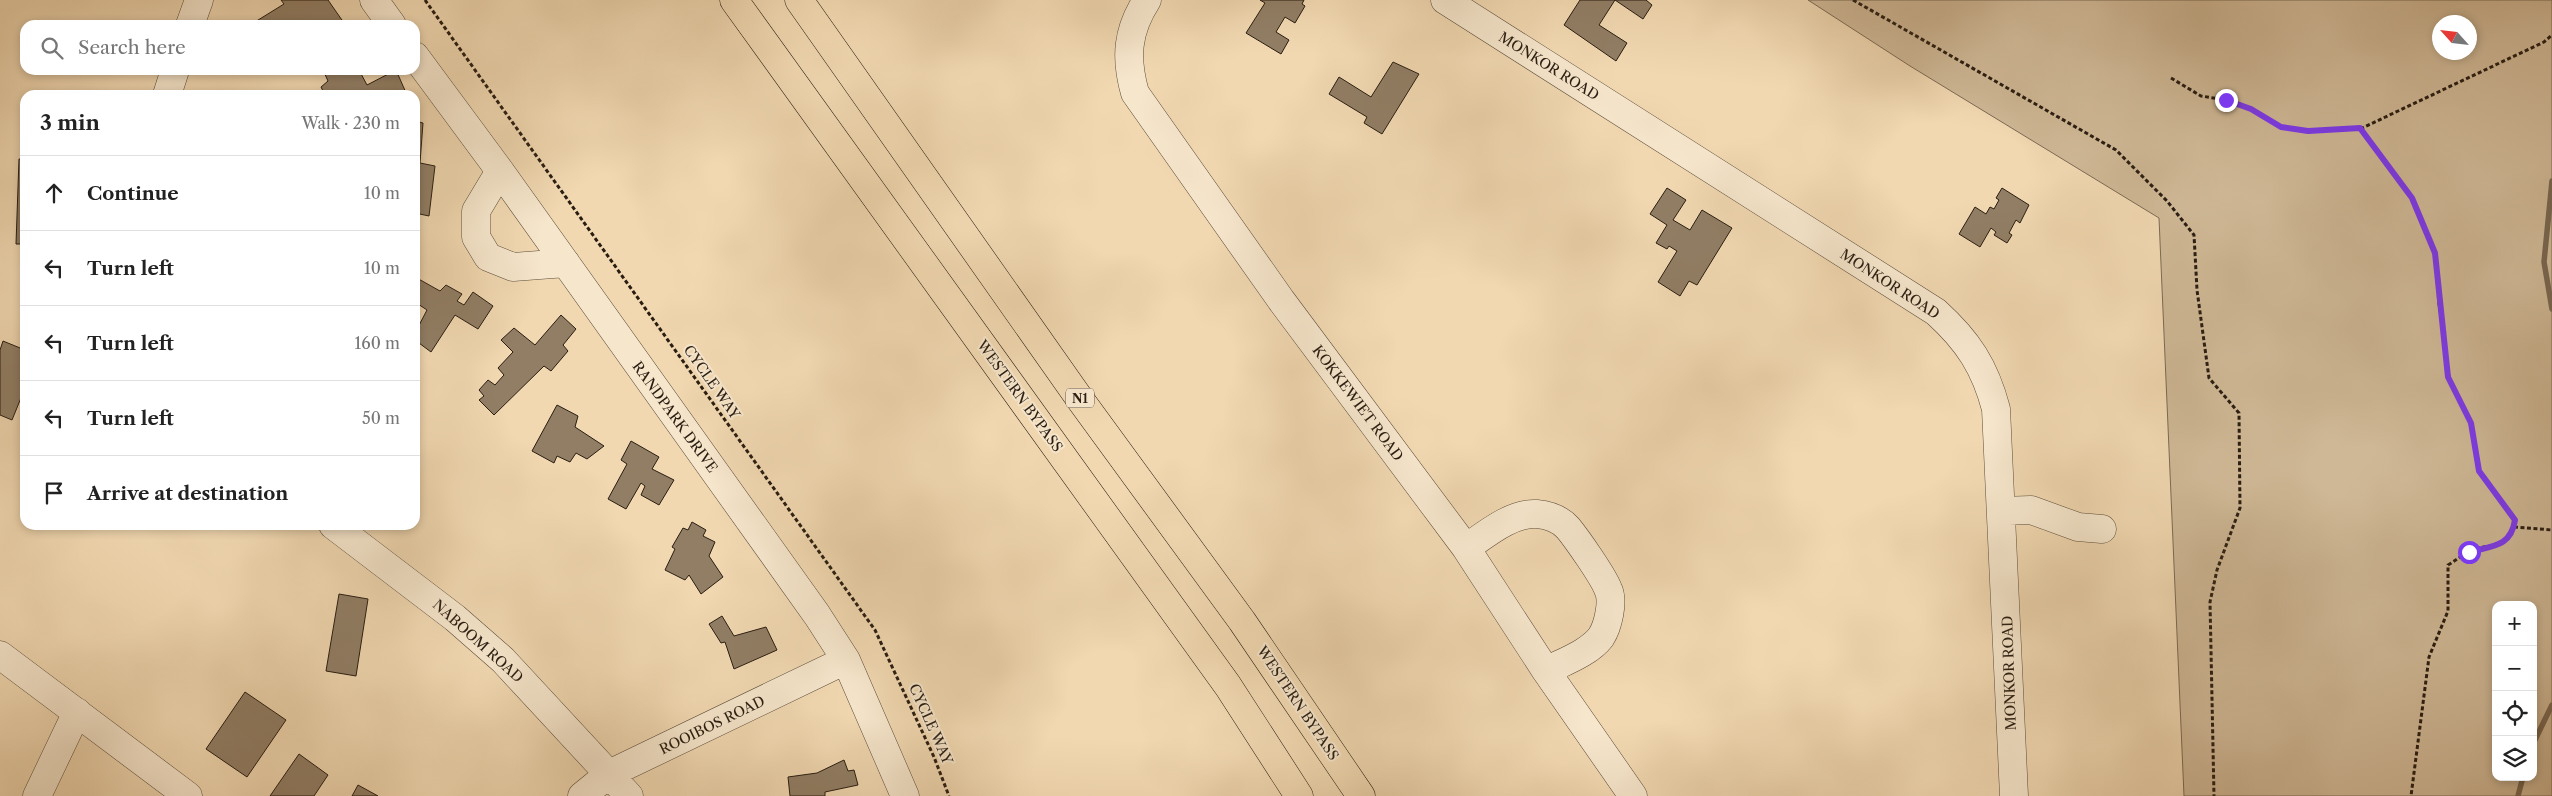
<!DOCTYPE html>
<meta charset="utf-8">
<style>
body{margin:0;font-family:"Libre Caslon Text",serif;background:#f6f6f6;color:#222}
.controls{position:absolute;right:15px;bottom:15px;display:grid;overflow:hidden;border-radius:10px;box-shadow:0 2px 8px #0003}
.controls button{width:45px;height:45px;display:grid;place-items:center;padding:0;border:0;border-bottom:1px solid #e0e0e0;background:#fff;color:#222;font:25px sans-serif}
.compass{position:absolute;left:2432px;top:15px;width:45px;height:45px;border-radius:50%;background:#fff;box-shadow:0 2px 8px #0003;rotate:297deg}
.stop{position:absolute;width:15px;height:15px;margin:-11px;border:4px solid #7c3aed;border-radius:50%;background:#fff}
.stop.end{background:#7c3aed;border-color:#fff;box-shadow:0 1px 5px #0008}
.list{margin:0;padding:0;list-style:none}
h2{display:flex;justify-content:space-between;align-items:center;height:65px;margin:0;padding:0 20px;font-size:21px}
h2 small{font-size:16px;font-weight:400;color:#767676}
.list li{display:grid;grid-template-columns:32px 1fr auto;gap:15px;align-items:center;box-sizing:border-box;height:75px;padding:0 20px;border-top:1px solid #e0e0e0}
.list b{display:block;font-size:19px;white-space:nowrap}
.list em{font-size:16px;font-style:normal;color:#767676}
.icon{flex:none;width:28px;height:28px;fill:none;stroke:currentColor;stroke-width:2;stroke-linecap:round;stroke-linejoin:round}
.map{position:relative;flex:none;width:2552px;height:796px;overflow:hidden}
.search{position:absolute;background:#fff;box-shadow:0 2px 8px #0003;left:20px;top:20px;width:400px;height:55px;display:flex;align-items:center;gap:12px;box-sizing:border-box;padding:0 18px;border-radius:15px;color:#767676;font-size:19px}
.panel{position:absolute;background:#fff;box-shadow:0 2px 8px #0003;left:20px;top:90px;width:400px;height:440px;border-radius:15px}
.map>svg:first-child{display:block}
</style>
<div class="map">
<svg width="2552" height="796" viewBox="0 0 2552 796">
<rect width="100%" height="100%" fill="#f1d8b1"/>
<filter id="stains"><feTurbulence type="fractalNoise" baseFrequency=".004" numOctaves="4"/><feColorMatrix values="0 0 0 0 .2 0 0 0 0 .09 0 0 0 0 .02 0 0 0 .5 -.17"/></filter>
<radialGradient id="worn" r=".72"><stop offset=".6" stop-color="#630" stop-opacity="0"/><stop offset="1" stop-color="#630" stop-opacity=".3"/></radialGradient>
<path fill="#cfb896" stroke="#7c6a54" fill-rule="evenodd" d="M1808,0H2552V796H2184L2159,218L1910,66ZM2440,22H2470V52H2440ZM2496,605H2533V777H2496Z"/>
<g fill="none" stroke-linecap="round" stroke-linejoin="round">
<path stroke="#786751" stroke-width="5.5" d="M2552,181L2544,262L2552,309
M2533,744L2552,705
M2518,796L2523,777"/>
</g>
<path fill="#917e65" stroke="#291d12" d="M281,0H328L344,23L342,25H250L284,4Z
M1260,0H1304L1302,4L1305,6L1295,23L1285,17L1276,32L1289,40L1281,54L1246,33L1265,3Z
M1580,0H1646L1652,5L1643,19L1615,0L1599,25L1627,43L1616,61L1564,25Z
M1393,62L1419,74L1382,134L1364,123L1367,117L1329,94L1339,77L1371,97Z
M323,70H359L367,85L396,70L407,95H325L321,87L328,81Z
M415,121L423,123L420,163L435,166L429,216L415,213Z
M19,159H25V244H16Z
M1667,188L1686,200L1673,220L1690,230L1702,210L1732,228L1697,285L1689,281L1680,296L1658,282L1677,251L1669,246L1667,249L1656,243L1667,225L1650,214Z
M2002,188L2029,205L2020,223L2016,220L2009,233L2012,235L2007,243L1994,235L1996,232L1991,228L1980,247L1959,234L1975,207L1986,214L1990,207L1994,209L1999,200L1996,198Z
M415,277L440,291L446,285L462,294L457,301L464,305L473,292L493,306L478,329L455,315L431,352L415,340V333L427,310L415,302Z
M561,315L576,329L563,345L568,351L551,371L544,366L494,415L479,400L484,396L479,390L488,380L495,385L504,375L498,368L513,352L501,340L514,328L535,345Z
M3,341L25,350V388L12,420L0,415V350Z
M557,405L578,416L575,427L604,446L587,459L576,453L570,462L557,456L554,463L532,451Z
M631,441L659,457L652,469L674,480L659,505L641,495L645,486L641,483L626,509L608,499L627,464L621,460Z
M692,522L706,530L703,536L715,542L709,556L723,577L701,594L689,575L685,580L665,570L675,549L672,547L683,528L688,530Z
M339,594L368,599L356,676L326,671Z
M722,616L734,636L766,627L777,650L734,669L725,642L721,643L709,624Z
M245,692L286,720L247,777L206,749Z
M299,754L328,775L314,796H270Z
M844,760L848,771L854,770L858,785L825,792V796H790L788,777L817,773Z
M358,785L378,796H352Z"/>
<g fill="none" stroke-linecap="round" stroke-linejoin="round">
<defs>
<path id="minor" d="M374,0L392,25
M1147,0C1127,31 1125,58 1135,93L1281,300L1466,548L1546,671L1633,796
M1445,0L1936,312C1968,341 1985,367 1996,409L2014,796
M190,25L199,0
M415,56L500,171L817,615L846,660L905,796
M167,95L175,70
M500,171L476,211V237L488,257L513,267L566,263
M2001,511L2031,510L2078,527L2102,529
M333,525L455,618L503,660L629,796
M1466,548C1485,535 1512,512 1537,514C1548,515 1560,519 1568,528C1577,539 1603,576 1608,589C1614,601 1608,626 1601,637C1589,653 1563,662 1546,671
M0,655L188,796
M37,796L77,712
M582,796L609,774L846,660"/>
<path id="highway" d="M734,0L1228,686L1299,796
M799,0L1082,402L1242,621L1361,796"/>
</defs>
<use href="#minor" stroke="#5b4c3a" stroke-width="29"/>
<use href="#highway" stroke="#291d12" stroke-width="29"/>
<path stroke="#291d12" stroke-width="3" stroke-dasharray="4 2.5" stroke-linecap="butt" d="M425,0L875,630L934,757L949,796
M1853,0L2116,150L2167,201L2194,235L2197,290L2209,378L2239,413L2240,508L2217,570L2210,602L2214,796
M2171,78L2201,96L2226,100L2251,109L2281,127L2309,131L2360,129L2544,42L2552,35
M2360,129L2412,198L2435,253L2439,304L2449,377L2471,423L2479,471L2515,520C2510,552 2490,541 2468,552C2461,556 2455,561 2448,565V611L2429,657L2411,796
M2514,527L2552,530"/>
<use href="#minor" stroke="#f6e6cc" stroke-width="28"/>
<use href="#highway" stroke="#f1d8b1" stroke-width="28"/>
</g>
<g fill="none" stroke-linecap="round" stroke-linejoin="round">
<path stroke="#7c3aed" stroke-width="6" d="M2226,100L2251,109L2281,127L2308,131L2360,128L2412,198L2435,253L2448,377L2471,423L2479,471L2515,520C2511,547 2492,546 2469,552"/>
</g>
<g text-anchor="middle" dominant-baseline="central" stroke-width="4" stroke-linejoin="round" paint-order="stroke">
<rect fill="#f6e6cc" stroke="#66594a" stroke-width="1" x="1066" y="388.5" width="28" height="19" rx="4"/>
<g font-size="12" font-weight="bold" fill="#291d12">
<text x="1080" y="398">N1</text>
</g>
<g font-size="14" fill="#291d12" stroke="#f6e6cc">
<text transform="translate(1549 66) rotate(32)">MONKOR ROAD</text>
<text transform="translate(1890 284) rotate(33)">MONKOR ROAD</text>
<text transform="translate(712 382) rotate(55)">CYCLE WAY</text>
<text transform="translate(1020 396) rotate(54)">WESTERN BYPASS</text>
<text transform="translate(1358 403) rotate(53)">KOKKEWIET ROAD</text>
<text transform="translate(675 417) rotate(54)">RANDPARK DRIVE</text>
<text transform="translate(478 641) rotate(42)">NABOOM ROAD</text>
<text transform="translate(2009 673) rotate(-92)">MONKOR ROAD</text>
<text transform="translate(1298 703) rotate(56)">WESTERN BYPASS</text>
<text transform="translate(931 724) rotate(66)">CYCLE WAY</text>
<text transform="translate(712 725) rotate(-26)">ROOIBOS ROAD</text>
</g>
</g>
<rect width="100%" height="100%" filter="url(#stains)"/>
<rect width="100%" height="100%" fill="url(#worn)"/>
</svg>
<div class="controls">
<button>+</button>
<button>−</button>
<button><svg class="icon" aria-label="locate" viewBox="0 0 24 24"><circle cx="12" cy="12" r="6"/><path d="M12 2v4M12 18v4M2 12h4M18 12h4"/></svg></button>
<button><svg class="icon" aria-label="layers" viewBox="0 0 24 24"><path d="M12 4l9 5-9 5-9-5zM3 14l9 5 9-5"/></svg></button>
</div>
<svg class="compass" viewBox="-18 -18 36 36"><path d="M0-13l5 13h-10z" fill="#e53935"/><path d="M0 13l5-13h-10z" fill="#767676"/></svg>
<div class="stop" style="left:2469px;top:552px"></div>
<div class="stop end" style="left:2226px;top:100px"></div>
<div class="search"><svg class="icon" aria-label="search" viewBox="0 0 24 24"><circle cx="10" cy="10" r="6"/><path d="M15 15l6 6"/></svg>Search here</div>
<section class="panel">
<h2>3 min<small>Walk · 230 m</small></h2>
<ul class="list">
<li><svg class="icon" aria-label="ahead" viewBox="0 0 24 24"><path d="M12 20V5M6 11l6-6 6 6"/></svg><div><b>Continue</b></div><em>10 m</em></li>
<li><svg class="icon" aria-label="left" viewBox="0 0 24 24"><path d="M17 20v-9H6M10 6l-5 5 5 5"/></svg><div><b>Turn left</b></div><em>10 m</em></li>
<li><svg class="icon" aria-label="left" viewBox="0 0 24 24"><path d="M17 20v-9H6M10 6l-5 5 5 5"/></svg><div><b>Turn left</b></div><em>160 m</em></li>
<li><svg class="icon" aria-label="left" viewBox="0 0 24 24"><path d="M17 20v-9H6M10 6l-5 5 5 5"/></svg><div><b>Turn left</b></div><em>50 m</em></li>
<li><svg class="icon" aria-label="arrive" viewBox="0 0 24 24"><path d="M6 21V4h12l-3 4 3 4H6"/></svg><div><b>Arrive at destination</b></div></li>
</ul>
</section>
</div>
